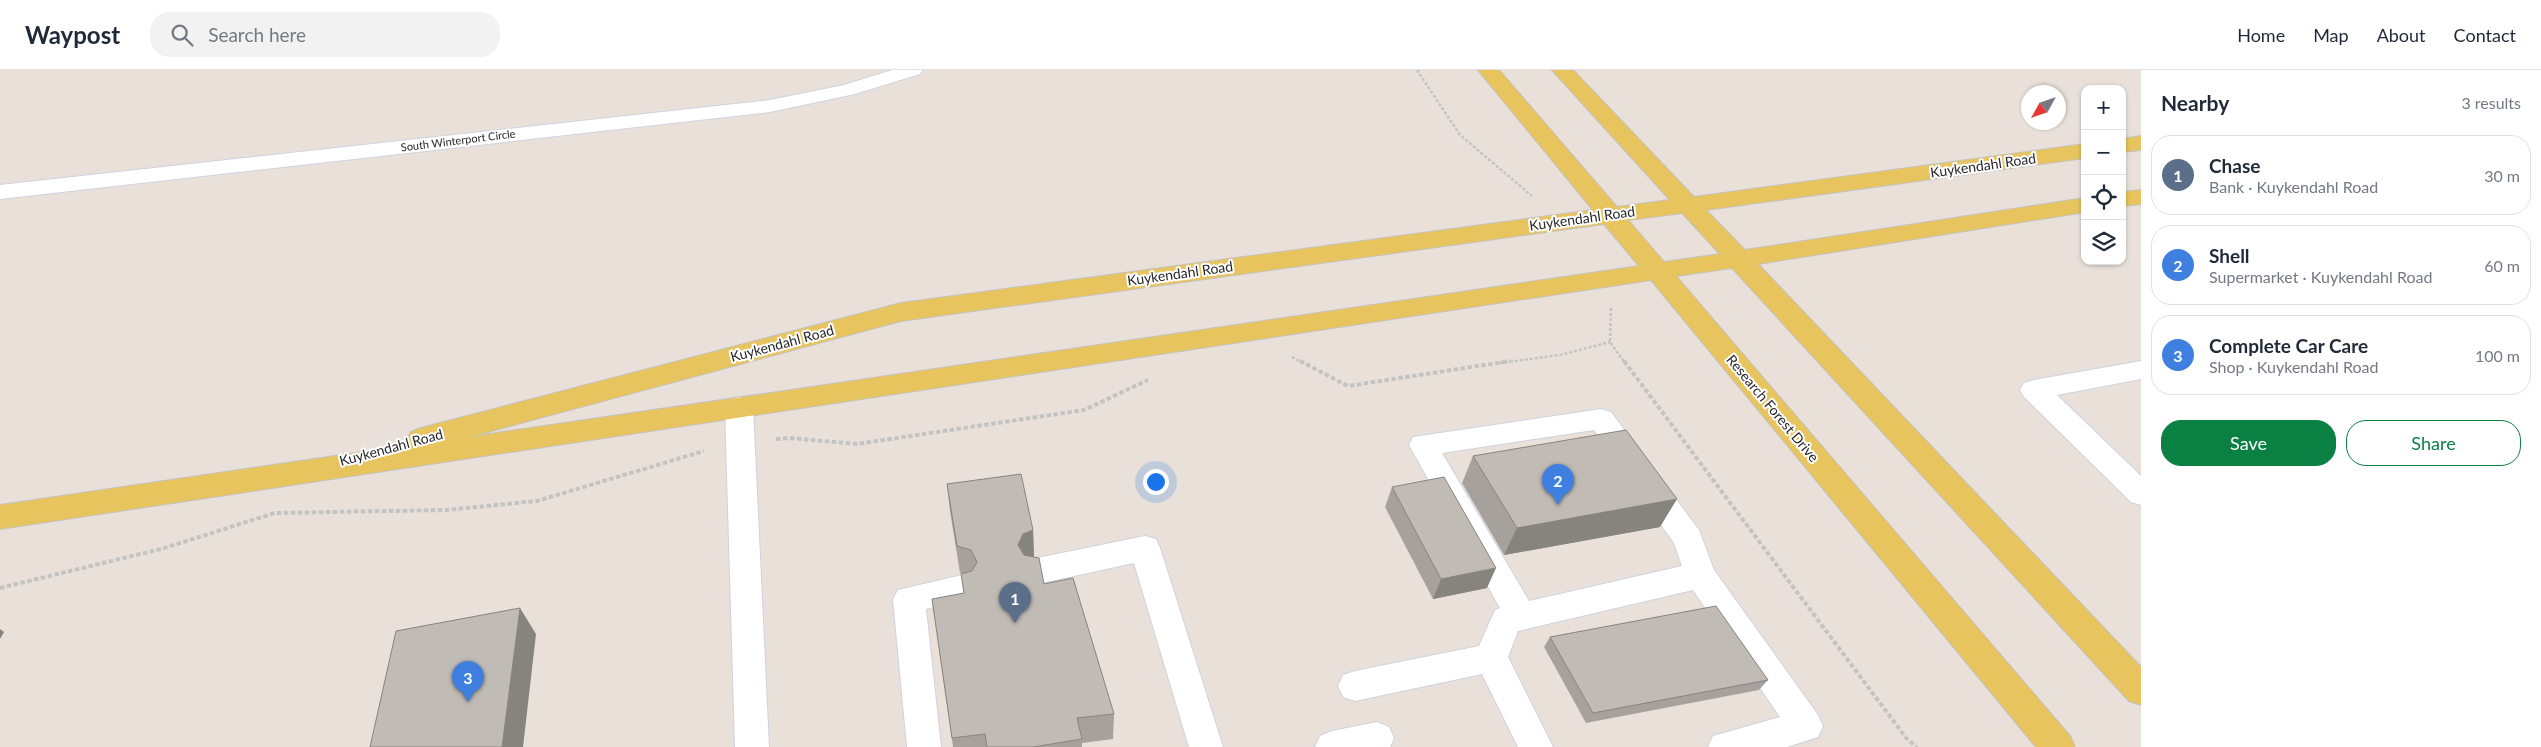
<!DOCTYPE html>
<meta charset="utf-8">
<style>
body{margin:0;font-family:Lato,sans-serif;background:#f2f2f3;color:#1f2937}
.controls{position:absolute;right:15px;top:15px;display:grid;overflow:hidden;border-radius:10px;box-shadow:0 1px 4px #0004}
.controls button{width:45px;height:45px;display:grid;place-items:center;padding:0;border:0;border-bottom:1px solid #e0e1e3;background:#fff;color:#1f2937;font:25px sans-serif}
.compass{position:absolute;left:2021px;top:15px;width:45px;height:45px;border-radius:50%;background:#fff;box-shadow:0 1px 4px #0004;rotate:230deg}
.you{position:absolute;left:1155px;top:411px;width:18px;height:18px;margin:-12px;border:4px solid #fff;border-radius:50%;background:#1a73e8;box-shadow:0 0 0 8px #1a73e833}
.badge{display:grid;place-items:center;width:32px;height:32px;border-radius:50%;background:#0b8043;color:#fff;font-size:16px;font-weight:700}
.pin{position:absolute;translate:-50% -41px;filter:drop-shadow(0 1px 2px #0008)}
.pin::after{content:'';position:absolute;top:26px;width:18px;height:15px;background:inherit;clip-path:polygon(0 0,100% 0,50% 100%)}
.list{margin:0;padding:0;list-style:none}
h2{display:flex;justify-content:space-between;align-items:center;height:65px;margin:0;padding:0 20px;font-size:21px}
h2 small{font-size:16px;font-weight:400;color:#747a83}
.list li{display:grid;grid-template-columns:32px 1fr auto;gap:15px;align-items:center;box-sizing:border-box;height:80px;margin:0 10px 10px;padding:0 10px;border:1px solid #e0e1e3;border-radius:20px}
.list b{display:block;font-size:19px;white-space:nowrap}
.list p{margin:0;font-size:16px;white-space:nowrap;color:#747a83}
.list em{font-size:16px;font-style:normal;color:#747a83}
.actions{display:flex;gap:10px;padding:15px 20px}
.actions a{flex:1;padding:11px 0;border:1px solid #0b8043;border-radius:20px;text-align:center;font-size:18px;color:#0b8043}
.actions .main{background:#0b8043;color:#fff}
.icon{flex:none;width:28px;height:28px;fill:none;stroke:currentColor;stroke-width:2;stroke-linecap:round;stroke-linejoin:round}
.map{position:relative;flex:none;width:2141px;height:677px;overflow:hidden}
header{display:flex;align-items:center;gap:30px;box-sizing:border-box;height:70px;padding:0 25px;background:#fff;border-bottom:1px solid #e0e1e3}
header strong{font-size:24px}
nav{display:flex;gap:28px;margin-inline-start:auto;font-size:18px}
.search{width:350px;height:45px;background:#f2f2f3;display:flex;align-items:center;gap:12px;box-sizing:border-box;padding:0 18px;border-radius:20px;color:#747a83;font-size:19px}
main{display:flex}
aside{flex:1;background:#fff}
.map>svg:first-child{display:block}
</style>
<header>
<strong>Waypost</strong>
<div class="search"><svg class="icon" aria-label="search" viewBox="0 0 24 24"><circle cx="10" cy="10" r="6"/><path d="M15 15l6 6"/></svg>Search here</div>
<nav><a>Home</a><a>Map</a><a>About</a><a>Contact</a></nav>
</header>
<main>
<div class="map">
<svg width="2141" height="677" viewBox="0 0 2141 677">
<rect width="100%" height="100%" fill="#e9e1d9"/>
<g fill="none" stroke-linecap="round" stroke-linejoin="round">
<defs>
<path id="minor" d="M892,0H923L920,4L855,24L770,42L0,129V115L770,30L844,15Z
M2141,291V309L2057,325L2141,406V435L2131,432L2024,327L2020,320L2024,313L2034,310Z
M739,327L749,330L753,337L769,677H735L725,337L729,330Z
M1601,339L1611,342L1699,460L1714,500L1818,645L1823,656L1818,667L1787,677H1708L1713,666L1780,647L1693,520L1518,561L1508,587L1553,677H1518L1482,604L1355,631L1343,627L1338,616L1343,605L1355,601L1479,576L1495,540L1500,538L1409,375L1413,367ZM1594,360L1674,473L1682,496L1529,531L1442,383Z
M1145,466L1156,469L1160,478L1223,677H1189L1134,493L1037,514L1026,510L1021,501L1026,492L1037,488Z
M962,505L973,509L978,518L973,527L926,539L941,677H907L893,529L898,520Z
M1377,652L1389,657L1394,668L1390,677H1315L1320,666L1332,661Z"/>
<path id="major" d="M1478,0H1499L1617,137L1670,130L1552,0H1573L1694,127L2085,74V88L1706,140L1745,180L2085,128V142L1758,194L2141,597V635L2129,631L1732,198L1676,206L2070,666L2075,677H2036L1651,210L0,459V435L410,375L407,369L411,362L421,358L901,233L1593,140ZM1682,143L1720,184L1664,192L1628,150ZM1604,154L1639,196L469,367L901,251Z
M2141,66V80L2122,82V69Z
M2141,120V134L2122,136V122Z"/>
</defs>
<use href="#minor" stroke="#ced2df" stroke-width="2"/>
<use href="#major" stroke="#c3c3c3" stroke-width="2"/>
<path stroke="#c3c3c3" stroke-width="2.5" stroke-dasharray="3 2" stroke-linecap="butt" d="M1417,0L1460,65L1532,126
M1611,238L1610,272L1625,293
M1292,287L1303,293
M1500,293L1560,285L1610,272"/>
<path stroke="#c3c3c3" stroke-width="4" stroke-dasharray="4.5 2.5" stroke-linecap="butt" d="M1300,291L1348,316L1510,291
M1624,291L1907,669L1917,677
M776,369L790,368L857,374L1084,340L1148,310
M0,518L161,479L275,443L446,440L537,431L704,381"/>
<use href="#minor" fill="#fff" fill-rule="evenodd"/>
<use href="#major" fill="#e8c45f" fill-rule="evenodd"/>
</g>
<path fill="#a6a19d" d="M1473,386L1660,457L1504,485L1462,413Z
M947,414L1033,460L1034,487L1044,514L1114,644L1113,669L1082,673V677H953L932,529L964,523L961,504H962L960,503L950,441Z
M1392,417L1487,518L1433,529L1385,437Z
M1550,567L1768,610L1759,620L1586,653L1544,577Z"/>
<path fill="#87837f" d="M1677,429L1660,457L1504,485L1517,458Z
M1033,460L1034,487L1024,491L1018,475L1023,464Z
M1496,498L1487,518L1433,529L1441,509Z
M520,538L536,564L523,677H502Z
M0,559L4,562L0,569Z"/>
<path fill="#c1bbb6" stroke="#87837f" d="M1626,360L1677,429L1517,458L1473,386Z
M1021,404L1033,460L1023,464L1018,475L1024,485L1039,488L1044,514L1073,508L1114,644L1077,648L1082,669L1033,677H987L985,664L952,668L932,529L964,523L961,504L972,501L977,492L971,480L957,476L947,414Z
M1444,407L1496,498L1441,509L1392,417Z
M1716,536L1768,610L1593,643L1550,567Z
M520,538L502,677H370L396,561Z"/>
<g text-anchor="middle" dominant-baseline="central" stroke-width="4" stroke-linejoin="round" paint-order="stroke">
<g font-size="11" fill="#272727" stroke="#fff">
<text transform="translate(458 70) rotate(-7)">South Winterport Circle</text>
</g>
<g font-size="14" fill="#272727" stroke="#fff">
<text transform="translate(1983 95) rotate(-8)">Kuykendahl Road</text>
<text transform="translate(1582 148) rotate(-8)">Kuykendahl Road</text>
<text transform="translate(1180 203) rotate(-8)">Kuykendahl Road</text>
<text transform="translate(782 273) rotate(-15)">Kuykendahl Road</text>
<text transform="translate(1773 338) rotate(50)">Research Forest Drive</text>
<text transform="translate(391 377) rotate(-15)">Kuykendahl Road</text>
</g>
</g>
</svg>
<div class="controls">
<button>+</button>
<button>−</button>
<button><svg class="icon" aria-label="locate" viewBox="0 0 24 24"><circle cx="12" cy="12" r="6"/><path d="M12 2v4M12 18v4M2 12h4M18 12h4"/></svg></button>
<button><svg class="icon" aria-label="layers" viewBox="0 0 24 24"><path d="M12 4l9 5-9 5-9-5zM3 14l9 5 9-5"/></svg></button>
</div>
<svg class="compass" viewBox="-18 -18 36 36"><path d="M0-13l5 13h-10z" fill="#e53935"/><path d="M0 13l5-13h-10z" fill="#747a83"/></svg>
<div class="you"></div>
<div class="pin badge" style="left:1015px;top:553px;background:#5c6f8a">1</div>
<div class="pin badge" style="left:1558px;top:435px;background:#3f7fe0">2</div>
<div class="pin badge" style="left:468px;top:632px;background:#3f7fe0">3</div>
</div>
<aside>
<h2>Nearby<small>3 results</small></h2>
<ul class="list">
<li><span class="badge" style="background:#5c6f8a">1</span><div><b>Chase</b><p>Bank · Kuykendahl Road</p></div><em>30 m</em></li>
<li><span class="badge" style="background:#3f7fe0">2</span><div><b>Shell</b><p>Supermarket · Kuykendahl Road</p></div><em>60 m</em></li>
<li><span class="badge" style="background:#3f7fe0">3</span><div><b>Complete Car Care</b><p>Shop · Kuykendahl Road</p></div><em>100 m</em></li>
</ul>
<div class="actions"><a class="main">Save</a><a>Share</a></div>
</aside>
</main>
